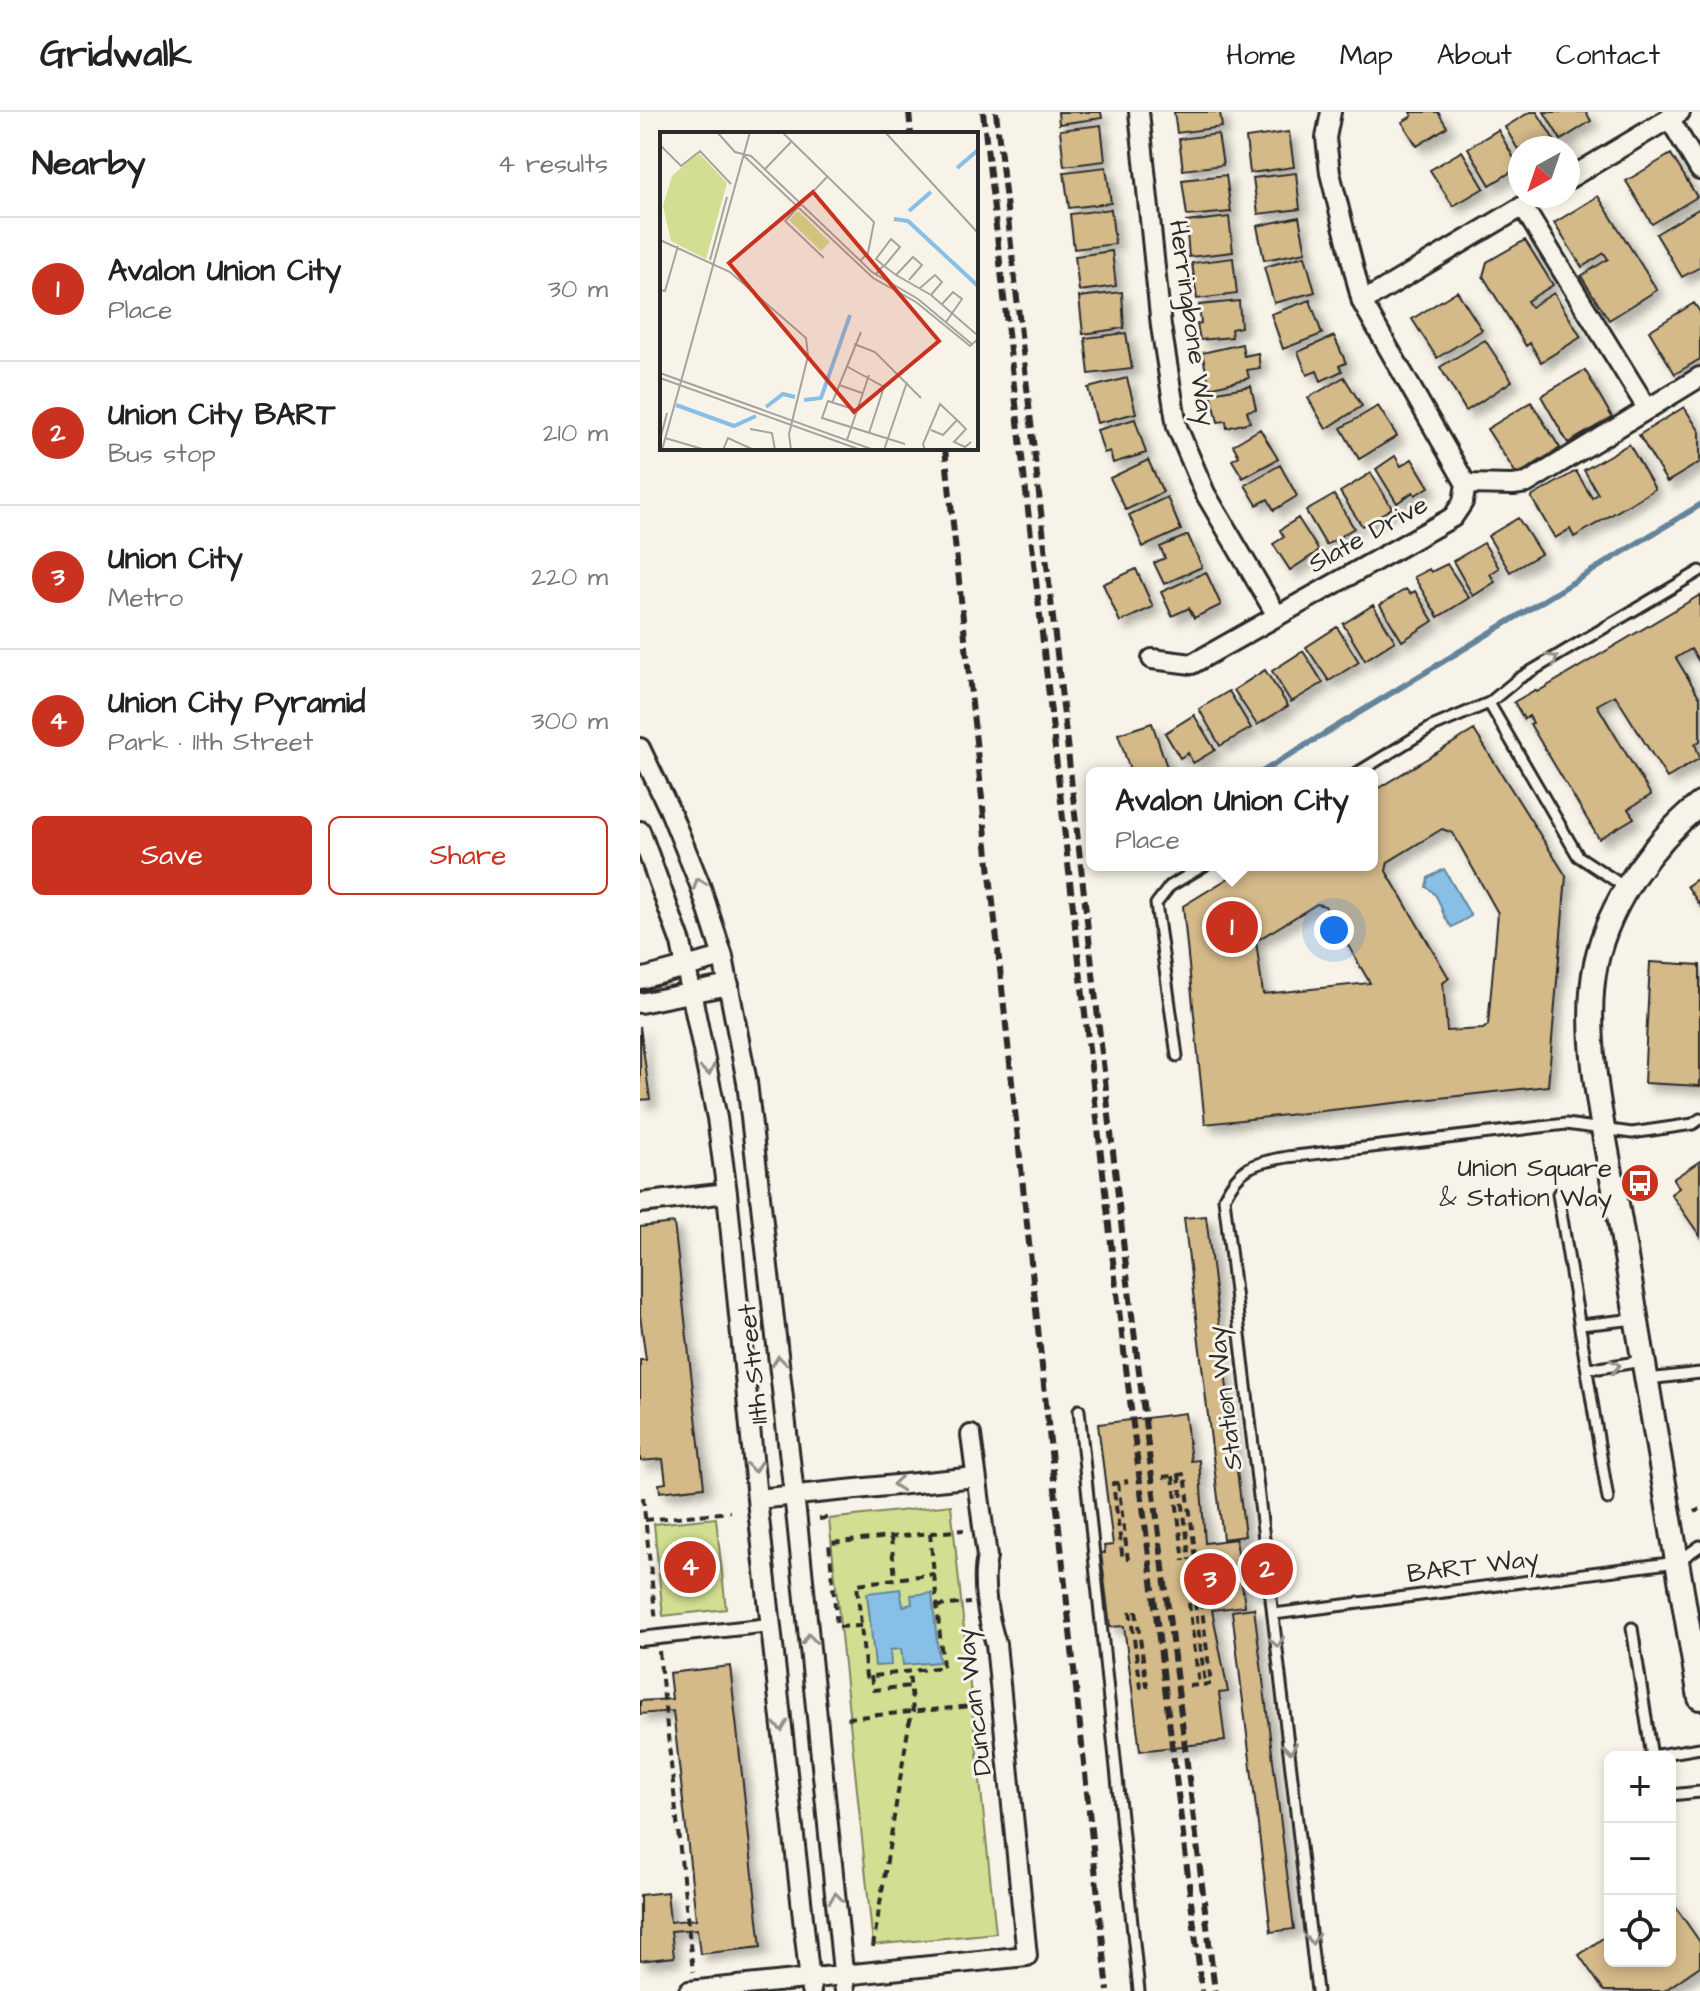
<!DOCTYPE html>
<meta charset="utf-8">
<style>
body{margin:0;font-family:"Architects Daughter",sans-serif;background:#f2f2f2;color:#222}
.controls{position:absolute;right:24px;bottom:24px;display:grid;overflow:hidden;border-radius:12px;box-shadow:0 4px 12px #0003}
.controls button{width:72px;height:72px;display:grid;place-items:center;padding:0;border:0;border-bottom:2px solid #e0e0e0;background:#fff;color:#222;font:40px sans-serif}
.compass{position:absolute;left:868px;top:24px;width:72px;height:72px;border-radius:50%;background:#fff;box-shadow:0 4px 12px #0003;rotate:220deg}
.you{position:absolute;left:694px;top:818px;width:28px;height:28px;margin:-20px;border:6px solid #fff;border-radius:50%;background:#1a73e8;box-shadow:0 0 0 12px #1a73e833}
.badge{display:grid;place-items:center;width:52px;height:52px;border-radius:50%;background:#c8321e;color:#fff;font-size:26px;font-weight:700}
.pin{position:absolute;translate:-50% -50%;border:4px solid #fff;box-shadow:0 2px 8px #0006}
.popup{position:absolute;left:446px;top:655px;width:292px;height:104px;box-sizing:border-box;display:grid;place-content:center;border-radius:12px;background:#fff;filter:drop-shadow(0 2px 6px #0005);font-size:26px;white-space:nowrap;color:#767676}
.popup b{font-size:30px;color:#222}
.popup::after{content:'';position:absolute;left:50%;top:100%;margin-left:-16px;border:16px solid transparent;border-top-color:#fff}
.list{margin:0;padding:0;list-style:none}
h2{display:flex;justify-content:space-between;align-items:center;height:104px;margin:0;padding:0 32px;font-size:34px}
h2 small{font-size:26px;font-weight:400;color:#767676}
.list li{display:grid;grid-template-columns:52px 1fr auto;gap:24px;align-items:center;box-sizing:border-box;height:144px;padding:0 32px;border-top:2px solid #e0e0e0}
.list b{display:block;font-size:30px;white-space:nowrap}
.list p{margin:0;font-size:26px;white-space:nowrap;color:#767676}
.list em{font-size:26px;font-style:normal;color:#767676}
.actions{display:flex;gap:16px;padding:24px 32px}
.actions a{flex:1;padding:18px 0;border:2px solid #c8321e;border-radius:12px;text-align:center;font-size:28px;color:#c8321e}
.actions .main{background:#c8321e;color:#fff}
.icon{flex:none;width:44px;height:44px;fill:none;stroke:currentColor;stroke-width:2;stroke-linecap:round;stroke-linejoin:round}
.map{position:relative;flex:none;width:1060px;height:1879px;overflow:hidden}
header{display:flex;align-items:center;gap:48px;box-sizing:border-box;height:112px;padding:0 40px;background:#fff;border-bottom:2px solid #e0e0e0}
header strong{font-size:38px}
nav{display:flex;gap:44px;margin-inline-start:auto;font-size:28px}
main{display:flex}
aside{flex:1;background:#fff}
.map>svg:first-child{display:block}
</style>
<header>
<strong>Gridwalk</strong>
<nav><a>Home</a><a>Map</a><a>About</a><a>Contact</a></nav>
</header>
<main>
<aside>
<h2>Nearby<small>4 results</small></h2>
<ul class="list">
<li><span class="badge">1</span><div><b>Avalon Union City</b><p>Place</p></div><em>30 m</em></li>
<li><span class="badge">2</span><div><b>Union City BART</b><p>Bus stop</p></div><em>210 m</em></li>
<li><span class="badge">3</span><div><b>Union City</b><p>Metro</p></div><em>220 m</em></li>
<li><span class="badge">4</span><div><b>Union City Pyramid</b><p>Park · 11th Street</p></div><em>300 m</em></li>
</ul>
<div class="actions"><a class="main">Save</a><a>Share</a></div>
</aside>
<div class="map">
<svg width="1060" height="1879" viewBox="0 0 1060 1879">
<defs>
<filter id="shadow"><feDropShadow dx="7" dy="7" stdDeviation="4" flood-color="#0004"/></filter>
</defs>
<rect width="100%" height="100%" fill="#f7f3e8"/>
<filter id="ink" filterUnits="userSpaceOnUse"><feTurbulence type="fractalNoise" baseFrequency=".0125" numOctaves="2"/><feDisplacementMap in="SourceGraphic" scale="16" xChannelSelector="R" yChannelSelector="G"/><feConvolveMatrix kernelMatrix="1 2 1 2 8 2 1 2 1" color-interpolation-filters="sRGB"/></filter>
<g filter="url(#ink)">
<path fill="#d2de91" stroke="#7e845e" stroke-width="2" d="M311,1393L356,1821L233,1833L189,1407Z
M76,1406L86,1497L23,1504L14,1412Z"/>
<path fill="#88bfe6" stroke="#63849b" stroke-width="2" d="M804,757L831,804L812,815C798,802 804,785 786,775L788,766Z
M260,1477L263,1494L272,1492L271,1483L292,1481L299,1550L263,1553L261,1537L250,1538L251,1553L235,1554L227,1481Z"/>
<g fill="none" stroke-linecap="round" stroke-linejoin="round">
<path stroke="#63849b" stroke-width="6" d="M620,661L1060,393"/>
</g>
<path fill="#d4b989" stroke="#2b2b2b" stroke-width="2" fill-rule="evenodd" filter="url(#shadow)" d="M418,0H461L462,6L419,12Z
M534,0H580L582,15L537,21Z
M770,0H798L807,15L777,34L762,10L772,4Z
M890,0H897L916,31L908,36H880V41L865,15Z
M904,0H946L951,9L921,28Z
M461,13L465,49L424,54L420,18Z
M858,18L879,55L850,73L828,36Z
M649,20L654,55L610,61L606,26Z
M578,22L583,53L543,58L539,27Z
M822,39L844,76L813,94L790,58Z
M1031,42L1057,85L1012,112L986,69Z
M466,55L471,91L429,96L424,60Z
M656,61L660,97L618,102L613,66Z
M586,63L591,100L547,104L542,68Z
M958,84L1017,178L969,208L941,164L968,147L964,141L942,155L914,111Z
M1060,96V155L1042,165L1016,122Z
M471,97L475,132L434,137L430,102Z
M589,105L593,140L549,145L546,110Z
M659,105L666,140L624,148L617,114Z
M885,128L913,173L887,189L891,195L914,181L941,225L901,250L890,231L886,234L843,164L847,150Z
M472,139L476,174L439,179L435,144Z
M665,144L675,180L634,191L624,155Z
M593,146L597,182L557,187L552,151Z
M817,179L842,218L797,246L772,207Z
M482,180L484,216L443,222L439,185Z
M670,188L682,222L643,237L631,202Z
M599,189L601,215L591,217L592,225L560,228L557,212L561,211L559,193Z
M1054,191L1060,200V247L1035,262L1009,219Z
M486,221L492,257L449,262L445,226Z
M694,224L706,251L699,254L702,259L681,269L677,259L667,263L658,240Z
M845,228L872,269L826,299L800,255Z
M602,232L604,244L618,241L620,256L607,258L609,266L570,276L562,241Z
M945,258L972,305L928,331L901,284Z
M704,265L722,294L686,317L668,286Z
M487,266L496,301L457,311L448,276Z
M611,274L616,297L607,299L610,310L587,316L586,309L578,310L571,281Z
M891,290L920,336L877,363L847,317Z
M738,294L757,324L719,347L701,316Z
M1044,295L1060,320V350L1027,370L999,323Z
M495,307L506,341L473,351L470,339L464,341L457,318Z
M620,317L638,347L603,366L592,348L599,344L593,333Z
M989,332L1015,377L934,425L930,417L915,426L891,385L936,359L952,386L958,382L944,358Z
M755,344L761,354L772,347L789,375L775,383L773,380L757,391L736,357Z
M508,348L523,380L486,398L470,366Z
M640,353L657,384L634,398L628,387L617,393L605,373Z
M731,361L752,396L722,414L700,380Z
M694,383L714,416L686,433L666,399Z
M527,385L541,418L503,435L489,403Z
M658,406L679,439L650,458L633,432L644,425L640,418Z
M878,406L901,442L870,460L848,424Z
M548,423L562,455L524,472L514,451L525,446L520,435Z
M844,431L859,456L850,462L855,470L833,484L813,449Z
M807,452L829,486L798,505L774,465L789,457L791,460Z
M496,457L513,495L480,510L463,472Z
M566,460L581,493L554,506L549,496L532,504L521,480Z
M766,477L770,482L775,479L793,509L762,529L740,493Z
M1060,483V551L1051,537L1036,546L1060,586V629L1055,632L1060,646L1027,666L975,583L957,593L1011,683L988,697L994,706L959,727L890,612L893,611L889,604L884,607L874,590L895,578L897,580Z
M733,493L755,529L725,548L703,512Z
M697,515L719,550L689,569L666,535Z
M663,539L683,571L651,590L632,559Z
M625,558L648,594L617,613L594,578Z
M589,579L611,616L580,634L559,597Z
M554,603L575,638L553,651L548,641L540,646L525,621Z
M512,611L529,661H491L478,622Z
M834,618L926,764L908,974L565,1012L543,794L610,753H732V680ZM802,717L813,721L858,801L848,913L843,917L807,919L803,871L809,866L746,759L748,750ZM677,792L685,794L730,871L623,882L616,829Z
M1060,765V793L1047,774Z
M1010,850L1060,853V974L1004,971Z
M0,914L10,987L0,988Z
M1060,1049V1124L1031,1082L1039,1076L1033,1067Z
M566,1104L605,1424L583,1427L544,1106Z
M34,1111L64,1375L20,1380L19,1372L26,1371L23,1347L0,1349V1248H6L0,1203V1115Z
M545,1301L551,1349L559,1348L565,1431L596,1427L605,1494L572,1498L588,1580L579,1581L585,1629L500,1639L484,1514L470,1515L461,1441H465L464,1434L473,1433L458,1312Z
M614,1496L654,1817L631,1820L592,1499Z
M90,1554L121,1835L60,1842L57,1817L31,1819L34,1845L0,1849V1783L27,1780L30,1810L56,1807L33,1599L0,1602V1589L32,1587L29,1561Z
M1030,1787L1060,1830V1854L1024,1879H964L939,1843L970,1821V1849H1030Z"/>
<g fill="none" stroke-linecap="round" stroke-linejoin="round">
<defs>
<path id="service" d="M849,591L938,744L988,777
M717,661L792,615L849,591L878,567L1060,459
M537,944L516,792L530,774L565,753
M918,1082L968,1387
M940,1213L996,1207
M947,1255L959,1256L1002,1249
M1008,1267L1060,1261
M439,1298L499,1879
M634,1502L1037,1450L1060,1434
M992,1516L1012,1645
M1012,1644L1060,1636
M1030,1683L1060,1680
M677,1879L584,1086C601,1053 613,1052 647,1045L926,1012L992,1021L1053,1012L1060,1007"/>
<path id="pedestrian" d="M0,1527L130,1513"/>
<path id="minor" d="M499,0L521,214L537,315L565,381L636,502
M691,0L686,26L690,61L722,190L826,372
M1029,6L1060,58
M928,67L1040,0
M883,95L1007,296
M722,190L900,84
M826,372L873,373L887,371L1060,265
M512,547L552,552L813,405L823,390L826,372
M0,636L30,699L60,773L83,845L107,970L157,1409L205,1879
M0,719L41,831L77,1006L87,1081L118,1397L171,1879
M0,867L83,845
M0,891L89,873
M0,1091L87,1081
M117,1387L336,1365
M49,1879L387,1844L356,1532C348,1507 341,1471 347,1445L331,1323"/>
<path id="tertiary" d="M1060,692C1012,731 969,790 956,851C940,926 967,1034 980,1109C1006,1268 1034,1427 1060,1586"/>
</defs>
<use href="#service" stroke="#2b2b2b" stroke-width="15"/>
<use href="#pedestrian" stroke="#2b2b2b" stroke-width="18"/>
<use href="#minor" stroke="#2b2b2b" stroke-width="24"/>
<use href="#tertiary" stroke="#2b2b2b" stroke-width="28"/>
<path stroke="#2b2b2b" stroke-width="4" stroke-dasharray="8 6" stroke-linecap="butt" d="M539,1363L550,1448
M533,1364L544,1449
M523,1365L545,1362L556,1447
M478,1371H473L483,1449
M3,1385L16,1510
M1055,1400L1060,1397
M179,1407L187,1406
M5,1408L90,1400
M290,1421L303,1555L226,1565L217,1472L294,1462
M251,1425L255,1466
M488,1448L478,1371L488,1369
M555,1490L565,1572
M549,1491L559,1573
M297,1494L330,1491
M490,1499L501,1575L507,1574
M496,1499L507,1574L514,1573
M221,1514L197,1515L189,1431L324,1418
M19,1539L53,1860
M231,1564L233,1578L271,1574
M549,1574L571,1572L561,1489
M207,1606L343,1593
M233,1835L269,1612L273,1600L269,1560"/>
<use href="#service" stroke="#f7f3e8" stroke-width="9"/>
<use href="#pedestrian" stroke="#f7f3e8" stroke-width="12"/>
<use href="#minor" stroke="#f7f3e8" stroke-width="18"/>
<use href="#tertiary" stroke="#f7f3e8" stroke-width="22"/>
<path stroke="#2b2b2b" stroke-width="6" stroke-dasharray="12 6" stroke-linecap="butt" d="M269,0L271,22
M343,0L473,1149L562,1879
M356,0L485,1146L575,1879
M305,336L468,1879"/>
</g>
<defs><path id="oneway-chevron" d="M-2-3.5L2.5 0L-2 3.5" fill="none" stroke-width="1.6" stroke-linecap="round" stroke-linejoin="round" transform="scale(2)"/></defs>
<g stroke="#918f8a">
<use href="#oneway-chevron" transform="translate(913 547) rotate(-31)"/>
<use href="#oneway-chevron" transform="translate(59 771) rotate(-110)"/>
<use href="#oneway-chevron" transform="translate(68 958) rotate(80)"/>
<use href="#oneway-chevron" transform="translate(139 1249) rotate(-96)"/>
<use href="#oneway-chevron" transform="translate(975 1254) rotate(-10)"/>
<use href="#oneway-chevron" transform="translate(114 1355) rotate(84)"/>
<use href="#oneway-chevron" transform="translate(258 1372) rotate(175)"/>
<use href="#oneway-chevron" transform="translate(169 1527) rotate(-96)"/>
<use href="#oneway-chevron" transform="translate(637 1530) rotate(83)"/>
<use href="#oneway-chevron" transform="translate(141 1614) rotate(83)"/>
<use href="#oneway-chevron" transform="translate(650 1636) rotate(83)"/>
<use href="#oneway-chevron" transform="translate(196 1786) rotate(-96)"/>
<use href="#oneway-chevron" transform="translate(672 1827) rotate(84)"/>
</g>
</g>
<defs>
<symbol id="bus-disc" viewBox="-11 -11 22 22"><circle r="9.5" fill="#c8321e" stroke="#f7f3e8"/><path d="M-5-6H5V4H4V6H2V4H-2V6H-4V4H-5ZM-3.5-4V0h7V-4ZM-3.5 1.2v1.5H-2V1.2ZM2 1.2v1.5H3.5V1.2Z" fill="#fff"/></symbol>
</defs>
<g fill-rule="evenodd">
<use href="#bus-disc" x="978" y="1049" width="44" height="44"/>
</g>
<g text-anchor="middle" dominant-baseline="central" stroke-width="6" stroke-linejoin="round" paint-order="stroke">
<g font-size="26" fill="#2b2b2b" stroke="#f7f3e8">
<text transform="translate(552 211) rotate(82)">Herringbone Way</text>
<text transform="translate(728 422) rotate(-29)">Slate Drive</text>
<text transform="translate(113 1252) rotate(-96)">11th Street</text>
<text transform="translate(585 1286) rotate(-97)">Station Way</text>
<text transform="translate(833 1454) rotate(-7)">BART Way</text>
<text transform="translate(334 1590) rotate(-97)">Duncan Way</text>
</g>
<g font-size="26" fill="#2b2b2b" stroke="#f7f3e8" text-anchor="end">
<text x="972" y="1056">Union Square<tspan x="972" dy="30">&amp; Station Way</tspan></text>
</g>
</g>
<g transform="translate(20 20)">
<rect width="318" height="318" fill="#f7f3e8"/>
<path d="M38,20L67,51L46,127L11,109L3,74L12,44ZM138,79L170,110L161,119L129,88Z" fill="#d2de91"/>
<path fill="none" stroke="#88bfe6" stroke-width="4" d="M297,36L318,18M249,79L271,60M234,87L248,89L318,154M144,268L161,266L190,183M16,273L74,294L96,284M106,275L123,262L135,265"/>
<path fill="none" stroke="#a5a39c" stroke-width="2" d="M57,0L75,20L91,24L212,140L258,167L313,213M122,0L214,90L208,121L200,129M225,0L318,101M0,13L21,34L40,19L71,52M84,24L213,146L256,170L310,214L318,207M104,38L131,10M0,108L70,140L146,206L148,224L129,302L131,318M164,126L125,89L168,44M50,128L67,65M216,142L222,135L224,134L226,132L240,115L231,107L216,127L224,134L236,143L271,163L316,202M236,143L253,125L262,133L249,148M260,156L275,143L282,150L271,163M0,158L5,159L18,114M282,172L293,160L302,167L286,190M194,212L215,220L261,266M188,235L224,255L209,301M0,241L214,318M0,246L201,318M179,253L202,261M172,271L201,200M196,278L168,269L162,286L245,312M297,288L306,297L294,310L305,315L311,310M90,297L112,301L115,318M5,306L46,318M0,308L7,281M187,308L209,243M2,318L90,0M63,318L68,306L94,318M224,318L247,250M265,318L263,312L280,272L297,288L283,303L271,298"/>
<path fill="#c8321e" fill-opacity="0.15" stroke="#c8321e" stroke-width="4" d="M153,60L279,209L194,280L69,131Z"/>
<rect width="318" height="318" fill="none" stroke="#2b2b2b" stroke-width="4"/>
</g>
</svg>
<div class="controls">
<button>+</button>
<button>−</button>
<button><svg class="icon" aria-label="locate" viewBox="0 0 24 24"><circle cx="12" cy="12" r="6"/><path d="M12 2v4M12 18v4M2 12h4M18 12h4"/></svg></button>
</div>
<svg class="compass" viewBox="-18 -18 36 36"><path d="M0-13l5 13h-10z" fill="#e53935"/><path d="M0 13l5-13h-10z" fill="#767676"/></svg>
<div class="you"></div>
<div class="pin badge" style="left:592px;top:815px">1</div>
<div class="popup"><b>Avalon Union City</b>Place</div>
<div class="pin badge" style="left:627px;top:1457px">2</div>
<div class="pin badge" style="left:570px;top:1467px">3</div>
<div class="pin badge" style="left:50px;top:1455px">4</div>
</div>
</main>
